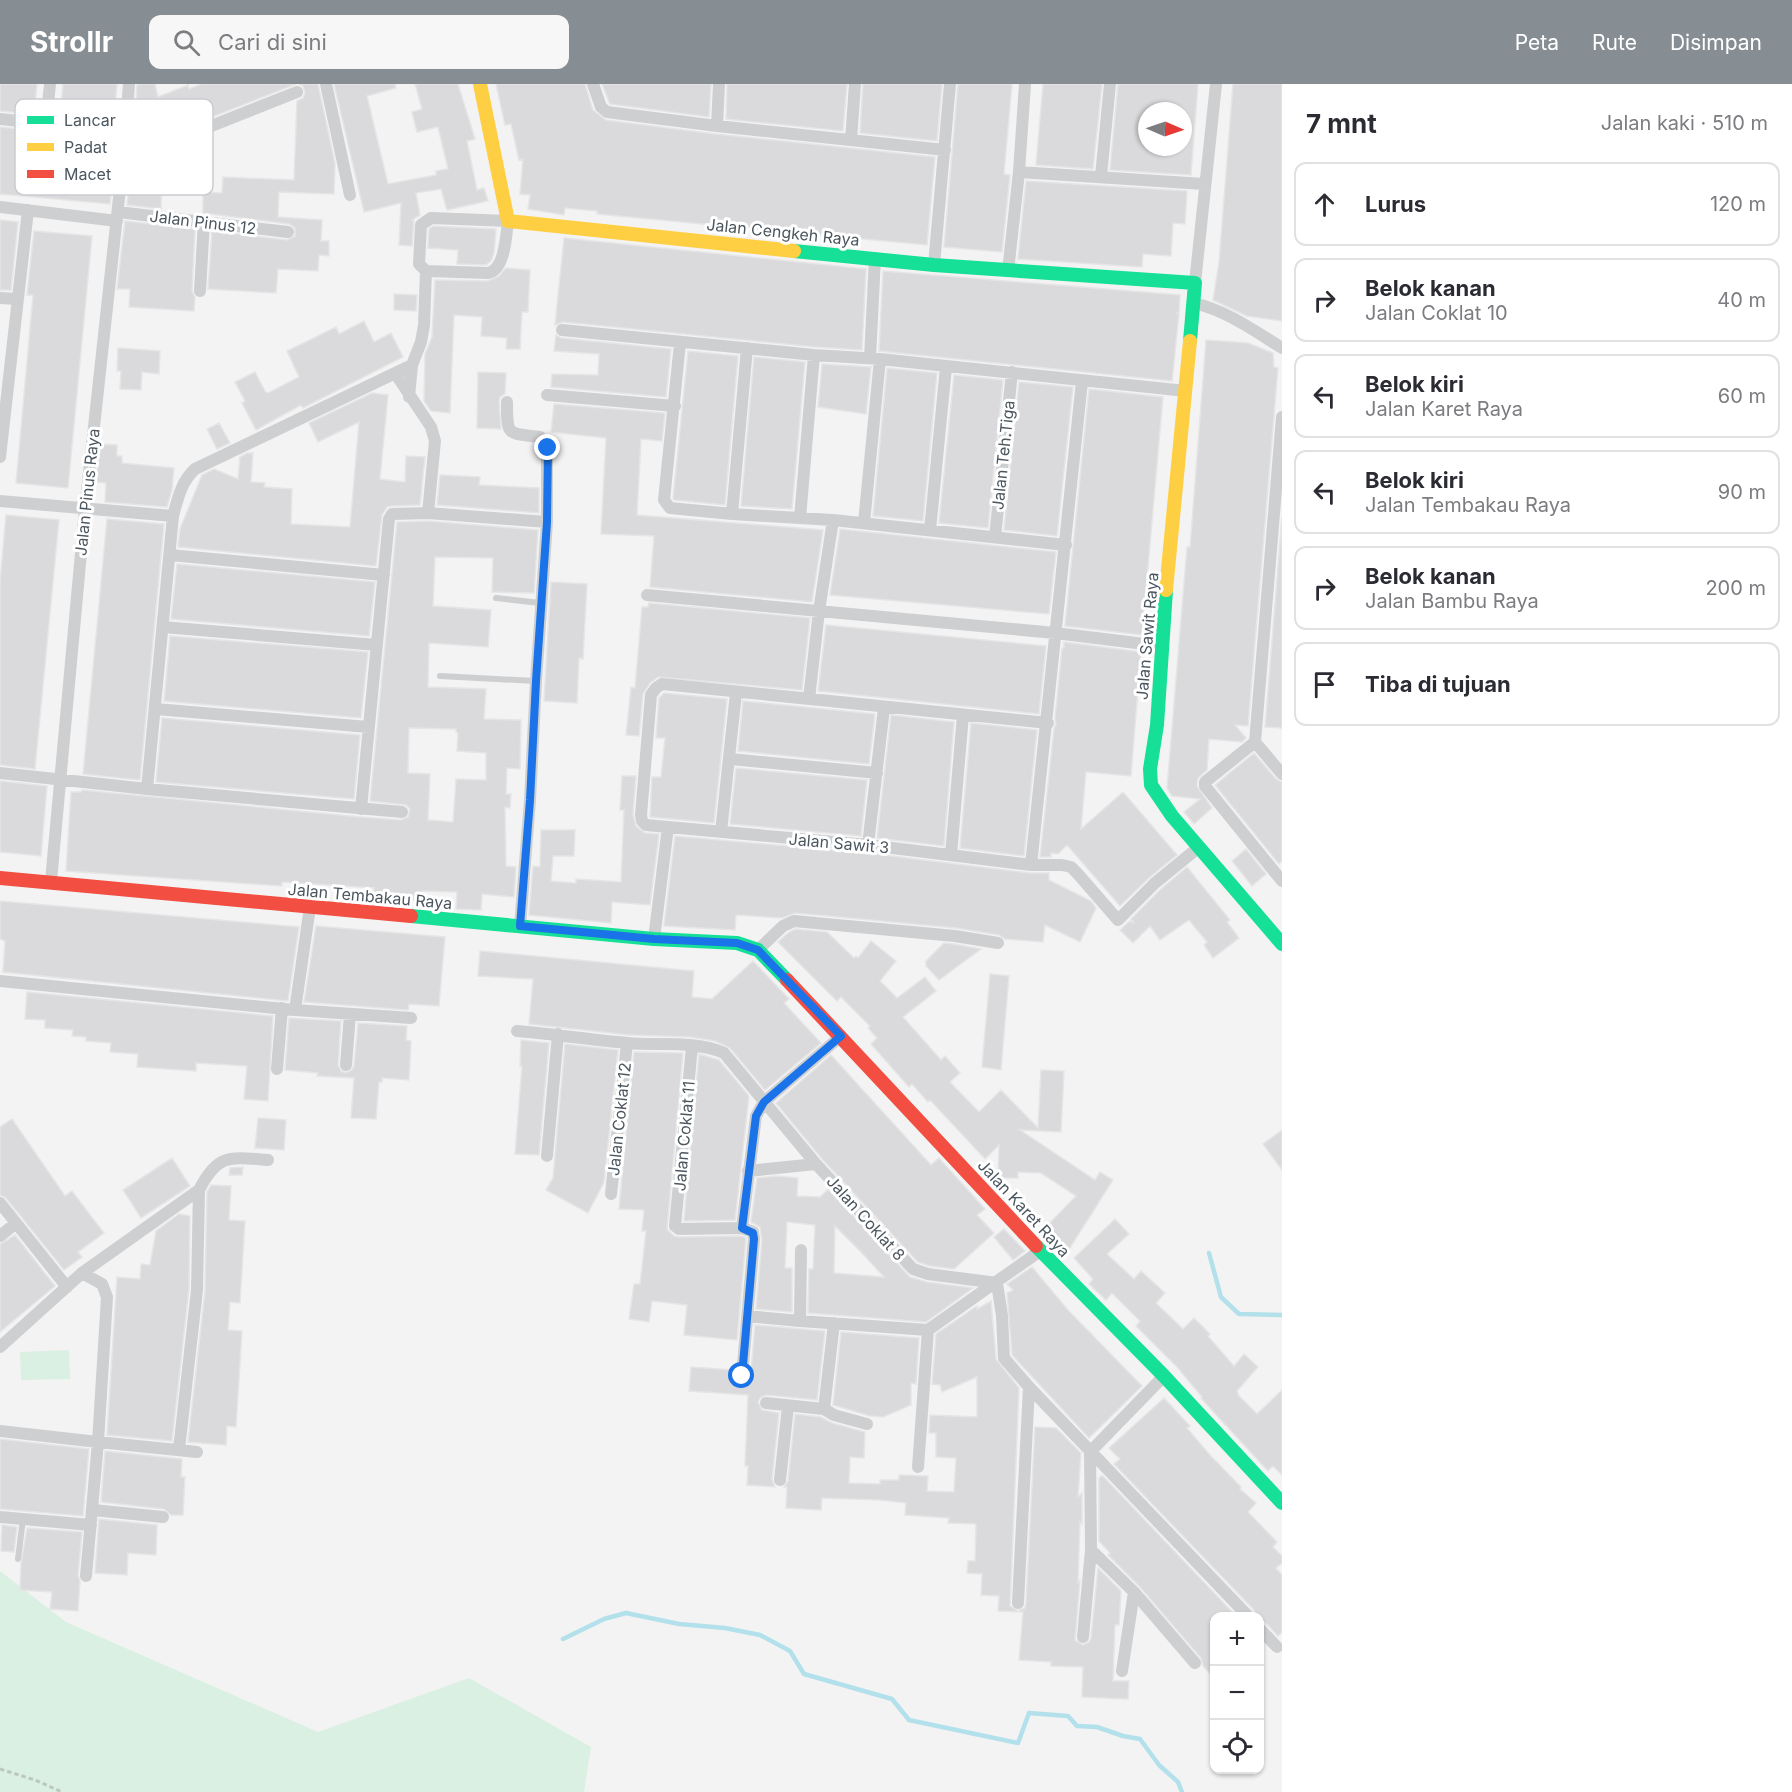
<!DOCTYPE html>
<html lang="id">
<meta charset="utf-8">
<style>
body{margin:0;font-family:Inter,sans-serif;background:#f7f7f7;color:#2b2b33}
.controls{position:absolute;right:18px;bottom:18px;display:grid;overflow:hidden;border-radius:12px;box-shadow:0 2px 4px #0004}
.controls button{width:54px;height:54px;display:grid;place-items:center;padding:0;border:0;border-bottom:2px solid #e1e1e2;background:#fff;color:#2b2b33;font:30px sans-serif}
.compass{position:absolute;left:1138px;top:18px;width:54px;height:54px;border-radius:50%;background:#fff;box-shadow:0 2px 4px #0004;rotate:92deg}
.stop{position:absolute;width:18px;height:18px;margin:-14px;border:4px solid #1a73e8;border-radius:50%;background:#fff}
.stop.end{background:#1a73e8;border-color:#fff;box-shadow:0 2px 6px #0008}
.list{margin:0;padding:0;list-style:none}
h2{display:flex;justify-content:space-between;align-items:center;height:78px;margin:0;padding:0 24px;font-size:26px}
h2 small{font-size:20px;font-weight:400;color:#7c7c81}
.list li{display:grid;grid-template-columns:39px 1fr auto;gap:18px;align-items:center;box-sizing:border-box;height:84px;margin:0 12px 12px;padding:0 12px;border:2px solid #e1e1e2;border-radius:12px}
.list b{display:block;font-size:22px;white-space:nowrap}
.list p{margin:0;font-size:20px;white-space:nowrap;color:#7c7c81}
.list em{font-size:20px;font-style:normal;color:#7c7c81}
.icon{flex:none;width:33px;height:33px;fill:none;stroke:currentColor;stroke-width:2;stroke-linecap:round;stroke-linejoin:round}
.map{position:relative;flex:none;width:1282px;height:1708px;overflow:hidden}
header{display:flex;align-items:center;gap:36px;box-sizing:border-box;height:84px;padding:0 30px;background:#868d93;color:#fff}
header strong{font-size:28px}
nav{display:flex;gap:33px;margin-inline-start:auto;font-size:21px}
.search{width:420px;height:54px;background:#f7f7f7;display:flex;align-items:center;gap:15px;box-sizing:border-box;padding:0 21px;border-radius:12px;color:#7c7c81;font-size:22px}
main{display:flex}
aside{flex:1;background:#fff}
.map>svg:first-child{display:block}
</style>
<header>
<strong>Strollr</strong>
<div class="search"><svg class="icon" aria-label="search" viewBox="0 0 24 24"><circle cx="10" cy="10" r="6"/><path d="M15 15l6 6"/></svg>Cari di sini</div>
<nav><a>Peta</a><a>Rute</a><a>Disimpan</a></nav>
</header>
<main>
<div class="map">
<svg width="1282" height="1708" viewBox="0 0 1282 1708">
<rect width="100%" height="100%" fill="#f4f3f3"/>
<path fill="#daf0e2" d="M69,1266L70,1295L21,1296L20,1268Z
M0,1487L66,1538L318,1648L469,1594L591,1663L584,1708H0Z"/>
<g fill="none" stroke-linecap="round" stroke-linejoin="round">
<path stroke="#b2e0eb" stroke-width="4.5" d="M1209,1169L1221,1213L1239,1230L1282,1231
M563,1555L604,1535L626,1529L679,1540L725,1544L760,1551L790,1567L804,1590L892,1615L909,1636L1018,1659L1029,1629L1068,1632L1077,1642L1097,1643L1123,1652L1140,1655L1159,1681L1178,1698L1182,1708"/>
</g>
<path fill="#dadadc" stroke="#e5e5e6" stroke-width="1.5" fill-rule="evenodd" d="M0,0H37L34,30L0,27Z
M63,0H117L114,35L60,32Z
M142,0H155L158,13L188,1L189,5L202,0H296L138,62L134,44L137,1Z
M299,0H318L335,79L334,110L279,108L278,133L322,136L321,157H329V172L319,171L318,187L278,185L276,209L208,205L212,147L287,156L295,152V144L289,140L203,129V108L222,109L223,93L294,96L297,17L303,14L305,9L303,2Z
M334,0H395L396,4L367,12L388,100L436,91V87L448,85L438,43L417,48L412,28L422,25L415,0H458L475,55L467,57L477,106L484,104L488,117L447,126L441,105L416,109L420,131L412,136L414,137L412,162L399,161L401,119L364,128Z
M496,0H585L593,26L606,36L716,50L935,73L927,161L597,130V127L565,124L564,131L528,125L530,111L520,110L523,75L519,76L511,40L505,41Z
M602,0H711L709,33L610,20Z
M727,0H847L843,47L726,35Z
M863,0H942L937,57L860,49Z
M958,0H1012L1004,90L1010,91L1002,168L944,163Z
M1043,0H1102L1093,85L1036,81Z
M1118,0H1198L1191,91L1110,86ZM1147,27H1183V63H1147Z
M1233,0H1282V237L1247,232L1213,216L1219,178Z
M0,43L46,48L113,52L109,93L113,91L110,120L0,110Z
M186,61L192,76L162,89L161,125L127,121L131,84Z
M1026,97L1187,107L1185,140L1173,139L1171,172L1143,170L1142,183L1018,175Z
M0,136L18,138L11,206H0Z
M125,137L195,145L192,207L195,213L194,227L129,223L130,205H117Z
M433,142L496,145L494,169L491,177L486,181L457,180L458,166L428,164L429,145Z
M34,147L92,152L68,404L16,399L33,211H27Z
M564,154L866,185L862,266L815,263L563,238L555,241Z
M506,184L530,186L528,228H522L520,265H506L507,254L481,252L482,233L454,231L450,329L431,327L424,317L425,270L432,253L435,196L488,197L499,192Z
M883,187L1180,211L1179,229H1176L1179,230L1172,297L879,267Z
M394,210L417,211L416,227L394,226Z
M364,237L374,258L391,249L403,273L303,324L301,321L256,346L242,319L245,317L235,298L255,288L265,307L268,309L299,293L287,267L336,243L339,250Z
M556,251L561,254L671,265L666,313L551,303L552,290L598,291L599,270L554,267Z
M1206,256L1248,259L1273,269L1274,283L1278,284L1248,642L1235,641L1246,654L1242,658L1209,655L1207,686L1198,694L1197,702L1212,724L1194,740L1184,728L1200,715L1172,712L1167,704L1187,463H1190Z
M118,264L160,267L159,290L142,288L141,306L120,305L121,287H117Z
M688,267L738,272L725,421L674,416L673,414Z
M754,273L805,278L792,425L741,422Z
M822,280L871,283L866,330L818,323Z
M887,284L937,289L923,437L873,432Z
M478,288L506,289L505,310L500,313L499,318L501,345L477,344Z
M954,291L1003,296L988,444L939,439Z
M1019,298L1073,303L1057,452L1004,446Z
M1089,305L1163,313L1142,551L1065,542Z
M372,309L388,311L380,395L405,398L406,372L425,373L420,421L391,422L387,423L382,431L376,482L178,463L180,445L202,391L214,385L238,395L240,373L247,369H253L251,398L265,399L264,403L292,405L291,440L350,443L359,338L318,358L309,339Z
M554,320L665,329L662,357L641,355L637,431L823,446L812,518L650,503L654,452L601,450L606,354L551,348Z
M219,339L230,359L217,365L207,345Z
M100,360L117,361V372H122V379L174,384L172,406L167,423L105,418L106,399L96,398Z
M440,391L480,393L479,401L539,404V429L437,421Z
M6,431L59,436L35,685L0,681V497Z
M1282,433V644L1265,643Z
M107,435L164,440L140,696L83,690Z
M428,437L538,446L534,509L492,508L493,474L435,473L433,522L491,526L488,563L429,559L428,603L486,605L484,635L521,636L520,685L507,684L506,710H511L510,724L505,723L506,782L516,783L514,813L482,810L481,826L456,825L457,808L422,807V817L396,816V814L373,812L374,804L282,798V802L66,787L71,708H81L82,706L361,733L401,736L408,733L410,725L406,721L370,717L397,438ZM409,644L456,645V648L458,649L457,667L486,669V696L456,695L453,738L428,736L430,690L408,689Z
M840,445L1056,468L1049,530L830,511Z
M177,480L375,498L369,552L171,535Z
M551,498L587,500L583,575L579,574L577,619L544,617Z
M649,519L810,534L802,606L658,593L650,599L643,610L639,652L626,651L631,603L635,604L642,523H648Z
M826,541L1046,562L1039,630L818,607Z
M170,552L368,568L361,634L164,617Z
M1064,558L1141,568L1131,692L1086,688L1081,745L1123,708L1177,771L1150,793L1120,822L1067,761L1058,770L1051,769V773H1040L1054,645L1056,640L1055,635L1062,564H1064Z
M664,609L727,615L714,739L650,733L652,693H661L665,654H656L659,614Z
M743,617L875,630L869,680L738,667Z
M891,631L954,638L944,762L877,754Z
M162,634L360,651L354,715L156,698Z
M971,639L1037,646L1024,772L960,764Z
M1254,669L1276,695L1282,698V777L1279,780L1215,701Z
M736,684L867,696L861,752L730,740Z
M622,692H636L633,730L636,742L645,749L659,750L650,821L612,818L611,839L529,831L533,782L540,783L541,746H575L574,772H553L551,797L576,799V795L621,798L624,726H620Z
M0,697L47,702L41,772L0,768Z
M675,752L867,769L1030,789H1049V796L1091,817L1096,824L1080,858L1045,841L1043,858L1005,855L999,851L956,844L795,829L782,834L736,831L735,846L664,842Z
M1246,765L1266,790L1252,802L1232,777Z
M1187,783L1230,836L1227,838L1239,854L1213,874L1204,861L1207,858L1189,836L1160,856L1150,842L1133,859L1120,846L1130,837L1134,839L1131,835L1161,805Z
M0,817L299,843L288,917L3,888L5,857L0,855Z
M316,842L445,853L439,922L409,920L408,926L304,918Z
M795,845L827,848L854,874L856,872L858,874L871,857L896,877L880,897L897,914L925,893L936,907L903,933L941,976L945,972L960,989L950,998L979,1028L1001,1006L1038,1044L1041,986L1064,987L1061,1048L1020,1046L1095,1096L1100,1088L1113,1096L1068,1167L1061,1159L1058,1162L1043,1146L1076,1112L1041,1089L1018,1088V1094H998L999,1061L985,1075L930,1016L928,1018L912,1000L909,1003L871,960L877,954L868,944L870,942L841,913L837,917L778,858L788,849Z
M944,859L954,860L981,865L939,896L926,882V877Z
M480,867L694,887L692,913L712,915L753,877L789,915L784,919L821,959L765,1006L730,964L715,957L690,953L629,951L529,940L533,895L478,892Z
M990,890L1009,892L1001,986L982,983Z
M27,908L273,932L268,1017L244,1015L247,982L196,979V987L137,983L138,970L110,968L111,959L86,957V953L72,952L73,946L45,944V936L25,935Z
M289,934L341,937L338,981L341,987L346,989L352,986L354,982L358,939L407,942L406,956L411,957L409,996L382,994V998H379L376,1035L351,1034L354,994L317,992L318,989L285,986Z
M521,956L549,959L539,1071L515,1070L522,982H520Z
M565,960L618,966L604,1098L588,1129L546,1106L553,1094Z
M634,968L683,969L667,1145L674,1152L679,1153L741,1152L746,1154L737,1256L684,1251L687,1221L652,1217L649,1238L629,1235L634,1200H640L646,1147H642L644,1126L619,1125Z
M699,970L719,976L749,1012L735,1136L684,1137Z
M831,971L931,1081L939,1074L985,1125L977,1131L994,1149L954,1185L930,1182L918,1178L822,1075L776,1019Z
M258,1034L286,1036L284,1066L255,1064Z
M12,1035L65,1112L72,1107L104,1149L78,1168L82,1173L64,1186L6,1114L0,1111V1043Z
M1282,1046V1086L1263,1060Z
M172,1074L190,1102L141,1134L123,1106Z
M243,1083L242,1091H229L230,1084Z
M776,1092L798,1094L797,1112L820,1113L828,1105L910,1193L927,1198L973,1204L926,1238L808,1229L809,1185H813L815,1141L787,1138L785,1184H792V1228L756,1225L762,1156L760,1143L751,1138L757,1094ZM835,1142L861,1168L884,1193L834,1189Z
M211,1101L231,1102L229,1136L245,1137L240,1219L230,1218L228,1246L242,1247L236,1343L227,1342L226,1361L188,1358L205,1207L207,1108Z
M179,1130L190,1132L189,1205L172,1357L107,1351L117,1193L140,1195L141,1180L150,1181L156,1147Z
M1115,1135L1129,1150L1107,1170L1134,1195L1141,1187L1165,1209L1156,1219L1183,1245L1194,1234L1210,1250L1208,1252L1234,1282L1244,1270L1258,1283L1237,1307L1239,1312L1257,1330L1282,1306V1391L1273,1382L1268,1387L1220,1335L1201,1314L1202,1313L1177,1283L1136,1242L1140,1237L1112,1209L1106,1216L1089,1200L1093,1195L1074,1174Z
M1004,1145L1025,1167L1013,1176L994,1153Z
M15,1151L55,1202L0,1248V1160Z
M1032,1183L1068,1226L1142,1302L1089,1354L1012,1271L1007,1209L1013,1206L1007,1200Z
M991,1217L996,1275L1019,1304L1010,1522L1018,1527L1025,1524L1026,1519L1035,1343L1056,1344L1081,1369L1078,1413L1082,1409V1440L1080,1438L1078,1498L1080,1496L1075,1556L1083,1561L1089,1558L1091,1554L1098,1484L1121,1507L1119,1541H1115L1113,1597H1129L1128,1615L1082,1613L1083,1583L1051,1582V1578L1019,1576L1023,1528L998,1527L999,1512L981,1511L982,1490L967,1489L968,1477H975L976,1440L948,1439L949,1434L905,1431L906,1419L880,1416L822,1414L821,1426L786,1424L787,1403H784L788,1397L795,1330L821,1333L832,1339L865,1348L864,1374L850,1373L849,1399L880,1400V1396H899V1391L928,1392L927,1407L954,1408L956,1374L936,1373V1349H929L930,1331L977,1333V1293L942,1308L940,1301L932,1300L936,1250L977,1222V1225Z
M755,1241L825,1247L817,1316L766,1311L760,1314L758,1318L762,1326L779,1329L772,1395L775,1403L747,1401L748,1382H745L748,1311L689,1307L691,1283L734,1286V1295L737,1298L742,1300L748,1297L751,1287Z
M841,1248L919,1254L916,1300L911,1299V1321L883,1333L870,1332L833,1321Z
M1164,1314L1190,1342L1187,1344L1210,1371L1241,1403L1240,1405L1256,1419L1248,1428L1277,1458L1273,1463L1282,1472V1479L1276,1484L1282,1491V1548L1278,1552L1266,1539L1260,1537V1533H1256L1254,1526L1114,1380L1120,1375L1109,1364Z
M0,1355L89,1365L83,1432L0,1425Z
M105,1367L182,1375L181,1393H185L183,1431H171L164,1425L101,1418Z
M1102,1391L1237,1533H1215V1595L1203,1582L1201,1574L1140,1503L1108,1471L1110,1469L1099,1457V1394Z
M99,1435L157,1441L156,1471L128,1469L127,1491L95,1489Z
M2,1441L17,1443L14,1468L1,1467Z
M27,1444L82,1448L78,1491L80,1497L78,1527L50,1525L52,1508L20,1506L21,1479Z"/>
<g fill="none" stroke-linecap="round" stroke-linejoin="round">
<path stroke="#bcc7c3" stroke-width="3" stroke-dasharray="4.5 3" stroke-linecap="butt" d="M0,1685L35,1696L62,1708"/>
<path stroke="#cdcfd1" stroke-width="6" d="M496,514L540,519
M440,592L536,597
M18,1475L23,1435"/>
<path stroke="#cdcfd1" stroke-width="12" d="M326,0L350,111
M593,0L601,23L607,28L717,42L945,66
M0,35L46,40L125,44
M46,40L50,0
M717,42L719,0
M851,56L855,0
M123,77L297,8
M1019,88L1204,100
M1101,92L1110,0
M0,123L117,137
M118,128L288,148
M431,134L508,137C506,152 505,186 488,189L426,187L419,180L421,141Z
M934,181L950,0
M1008,187L1019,88L1025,0
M1195,199L1216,0
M200,207L204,137
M0,214L17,215
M1194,219C1227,227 1253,246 1282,264
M562,246L814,271L880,275L1186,307
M680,259L664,416L670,424L732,430L833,436L1066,461
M870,274L875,174
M395,289L431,343L435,357L428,429
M547,311L675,322
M409,313L412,281L421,258L424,241L426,187
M507,318C507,353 507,349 540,353L547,364V438L536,597L530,716L520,842
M1282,333L1255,658L1282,690
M0,373L28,126
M0,417L173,432C178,414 181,398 195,385L412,281
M732,430L747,264
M800,434L814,271
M864,439L880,275
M930,446L946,283
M995,453L1012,288
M170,471L384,491
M647,511L1055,549L1161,562
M163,543L377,561
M809,615L819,527L833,436
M156,625L368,643
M1048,639L662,600L656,604L651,611L641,731L642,737L646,741L868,761L1031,781H1062L1071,783L1077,789L1118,836L1155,799L1199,763
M1255,658L1205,698V702L1282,797
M730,675L877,689
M0,689L147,705L402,728
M147,705L173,432
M361,725L389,435L392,430L428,429L547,438
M721,748L736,609
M868,761L884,624
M951,771L963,631
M1031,781L1082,297
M51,797L85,425L123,77L129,0
M654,855L668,743
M758,866L783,842L794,837L955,852L998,859
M0,897L295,926L411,934
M295,926L310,823
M517,947C554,950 591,956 628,959C658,962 695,956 724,969L816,1080L913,1185L928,1190L997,1199L1002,1232L1004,1274L1029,1303L1248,1532
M692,962L675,1142L679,1145L742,1144
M346,981L350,930
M277,985L282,924
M547,1072L558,950
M748,1087L816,1080
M611,1110L627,959
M0,1119L67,1203
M0,1152L16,1139
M747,1232L800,1237L928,1246L1040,1167
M800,1237L801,1166
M0,1263L82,1189L199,1106C218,1069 230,1073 268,1076
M742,1292L754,1155L753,1148L742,1144L756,1032L764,1018L841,952
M766,1319L824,1325L834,1239
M824,1325L834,1331L867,1340
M0,1347L98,1358L107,1213L102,1200L82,1189
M179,1365L197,1206L199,1106
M918,1383L928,1246
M780,1396L788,1322
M93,1426L163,1433
M0,1433L91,1441
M1091,1466L1134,1508L1122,1587
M86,1492L98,1358L197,1368
M1134,1508L1195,1579
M1018,1519L1029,1303
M1260,1545L1277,1563
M1083,1553L1091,1466L1090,1368L1164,1292"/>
<path stroke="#16e098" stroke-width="14" d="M794,167L934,181L1195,199L1190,257
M1166,506L1157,641L1150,685L1151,701L1172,732L1282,860
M411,832L654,855L737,859L758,866L787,896
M1036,1162L1164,1292L1282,1419"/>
<path stroke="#ffcf43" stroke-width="14" d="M480,0L508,137L794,167
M1166,506L1190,257"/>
<path stroke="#f24e42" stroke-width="14" d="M0,794L411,832
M787,896L1036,1162"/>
</g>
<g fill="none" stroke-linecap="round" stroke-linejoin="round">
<path stroke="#1a73e8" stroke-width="8" d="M548,364L547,438L536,597L530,716L520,842L654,855L737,859L758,866L841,952L764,1018L756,1032L742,1144L753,1149L754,1155L742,1292"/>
</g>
<g text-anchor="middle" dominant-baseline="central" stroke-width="6" stroke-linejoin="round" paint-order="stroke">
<g font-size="16" fill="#4b565f" stroke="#fff">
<text transform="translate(203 138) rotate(7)">Jalan Pinus 12</text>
<text transform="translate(783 148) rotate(6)">Jalan Cengkeh Raya</text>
<text transform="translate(1003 371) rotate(-84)">Jalan Teh.Tiga</text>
<text transform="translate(87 408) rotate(-84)">Jalan Pinus Raya</text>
<text transform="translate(1147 552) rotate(-85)">Jalan Sawit Raya</text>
<text transform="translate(839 759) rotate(5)">Jalan Sawit 3</text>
<text transform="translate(370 812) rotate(5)">Jalan Tembakau Raya</text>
<text transform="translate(619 1035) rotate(-84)">Jalan Coklat 12</text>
<text transform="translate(684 1052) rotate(-85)">Jalan Coklat 11</text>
<text transform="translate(1024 1124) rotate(47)">Jalan Karet Raya</text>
<text transform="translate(866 1134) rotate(48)">Jalan Coklat 8</text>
</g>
</g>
<rect x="15" y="15" width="198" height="96" rx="9" fill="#fff" stroke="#c9cccf" stroke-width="1.5"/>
<rect x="27" y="32" width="27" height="8" fill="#16e098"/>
<rect x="27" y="59" width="27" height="8" fill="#ffcf43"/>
<rect x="27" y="86" width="27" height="8" fill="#f24e42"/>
<g font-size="16" fill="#4b565f">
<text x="64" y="42">Lancar</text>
<text x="64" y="69">Padat</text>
<text x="64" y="96">Macet</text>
</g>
</svg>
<div class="controls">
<button>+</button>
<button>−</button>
<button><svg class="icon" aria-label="locate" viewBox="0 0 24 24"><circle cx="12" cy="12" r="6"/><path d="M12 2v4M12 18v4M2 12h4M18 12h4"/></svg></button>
</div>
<svg class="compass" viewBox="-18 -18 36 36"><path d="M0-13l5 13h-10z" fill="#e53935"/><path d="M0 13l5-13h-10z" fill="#7c7c81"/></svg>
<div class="stop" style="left:742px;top:1292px"></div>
<div class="stop end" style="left:548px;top:364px"></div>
</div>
<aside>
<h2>7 mnt<small>Jalan kaki · 510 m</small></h2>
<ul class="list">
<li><svg class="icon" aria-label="ahead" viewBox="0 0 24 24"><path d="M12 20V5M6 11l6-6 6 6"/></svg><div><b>Lurus</b></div><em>120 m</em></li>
<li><svg class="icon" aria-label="right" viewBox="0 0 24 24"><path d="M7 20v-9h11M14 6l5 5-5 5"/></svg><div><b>Belok kanan</b><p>Jalan Coklat 10</p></div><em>40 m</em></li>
<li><svg class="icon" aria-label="left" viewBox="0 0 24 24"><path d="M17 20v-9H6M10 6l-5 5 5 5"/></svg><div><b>Belok kiri</b><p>Jalan Karet Raya</p></div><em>60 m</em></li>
<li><svg class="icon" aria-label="left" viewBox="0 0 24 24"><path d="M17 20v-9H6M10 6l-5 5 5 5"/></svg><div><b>Belok kiri</b><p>Jalan Tembakau Raya</p></div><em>90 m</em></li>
<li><svg class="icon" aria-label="right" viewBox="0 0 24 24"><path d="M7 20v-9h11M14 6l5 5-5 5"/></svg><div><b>Belok kanan</b><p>Jalan Bambu Raya</p></div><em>200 m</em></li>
<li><svg class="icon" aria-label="arrive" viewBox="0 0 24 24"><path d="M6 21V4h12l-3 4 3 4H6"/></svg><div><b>Tiba di tujuan</b></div></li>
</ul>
</aside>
</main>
